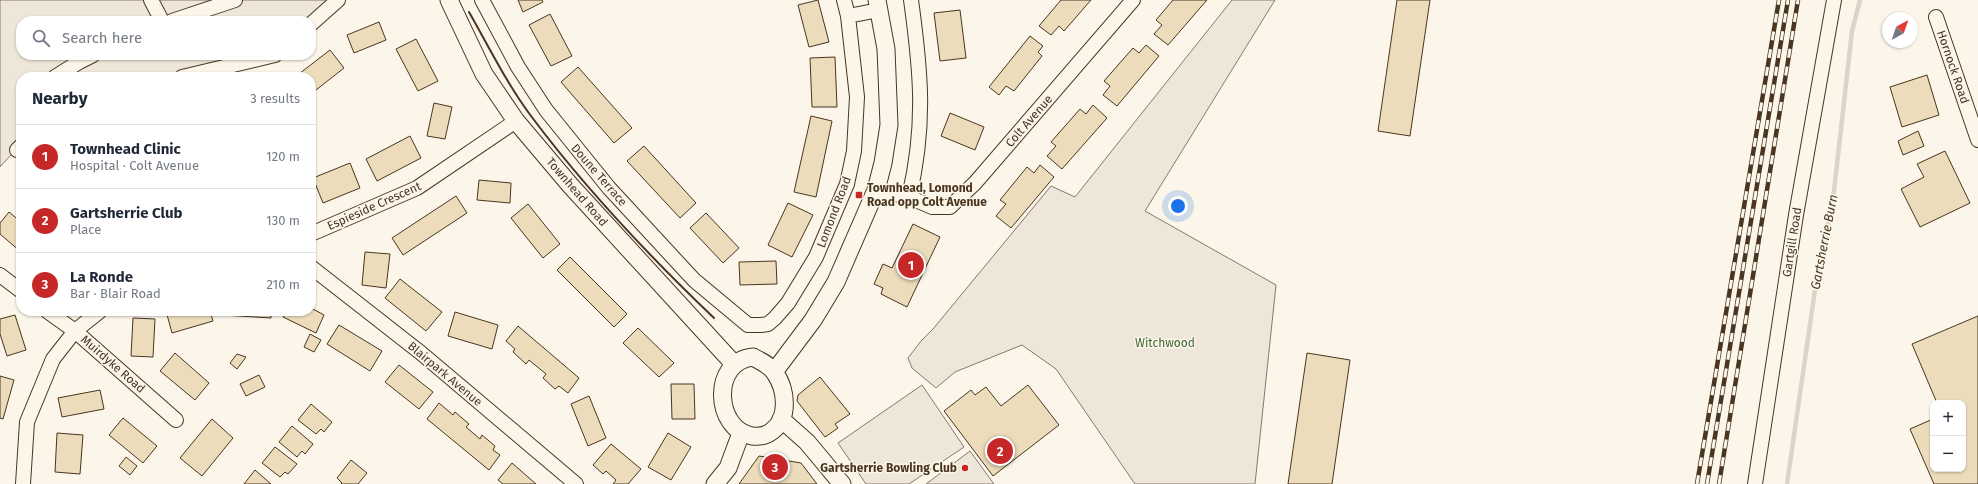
<!DOCTYPE html>
<meta charset="utf-8">
<style>
body{margin:0;font-family:"Fira Sans",sans-serif;background:#f6f6f7;color:#1f2937}
.controls{position:absolute;right:12px;bottom:12px;display:grid;overflow:hidden;border-radius:8px;box-shadow:0 1px 3px #0004}
.controls button{width:36px;height:36px;display:grid;place-items:center;padding:0;border:0;border-bottom:1px solid #e0e1e3;background:#fff;color:#1f2937;font:20px sans-serif}
.compass{position:absolute;left:1882px;top:12px;width:36px;height:36px;border-radius:50%;background:#fff;box-shadow:0 1px 3px #0004;rotate:40deg}
.you{position:absolute;left:1178px;top:206px;width:14px;height:14px;margin:-10px;border:3px solid #fff;border-radius:50%;background:#1a73e8;box-shadow:0 0 0 6px #1a73e833}
.badge{display:grid;place-items:center;width:26px;height:26px;border-radius:50%;background:#c62828;color:#fff;font-size:13px;font-weight:700}
.pin{position:absolute;translate:-50% -50%;border:2px solid #fff;box-shadow:0 1px 4px #0006}
.list{margin:0;padding:0;list-style:none}
h2{display:flex;justify-content:space-between;align-items:center;height:52px;margin:0;padding:0 16px;font-size:17px}
h2 small{font-size:13px;font-weight:400;color:#747a83}
.list li{display:grid;grid-template-columns:26px 1fr auto;gap:12px;align-items:center;box-sizing:border-box;height:64px;padding:0 16px;border-top:1px solid #e0e1e3}
.list b{display:block;font-size:15px;white-space:nowrap}
.list p{margin:0;font-size:13px;white-space:nowrap;color:#747a83}
.list em{font-size:13px;font-style:normal;color:#747a83}
.icon{flex:none;width:22px;height:22px;fill:none;stroke:currentColor;stroke-width:2;stroke-linecap:round;stroke-linejoin:round}
.map{position:relative;flex:none;width:1978px;height:484px;overflow:hidden}
.search{position:absolute;background:#fff;box-shadow:0 1px 3px #0004;left:16px;top:16px;width:300px;height:44px;display:flex;align-items:center;gap:10px;box-sizing:border-box;padding:0 14px;border-radius:16px;color:#747a83;font-size:15px}
.panel{position:absolute;background:#fff;box-shadow:0 1px 3px #0004;left:16px;top:72px;width:300px;height:244px;border-radius:16px}
.map>svg:first-child{display:block}
</style>
<div class="map">
<svg width="1978" height="484" viewBox="0 0 1978 484">
<rect width="100%" height="100%" fill="#fbf6e9"/>
<path fill="#ede6d9" stroke="#887966" d="M0,0H334L309,21H21V55H249L170,77H21V144L0,167Z
M1232,0H1275L1145,211L1276,285L1255,484H1135L1056,369L1022,345L955,372L936,388L912,368L908,358L921,341L933,329L1051,186L1075,197Z
M922,385L964,447L909,484H866L838,443Z
M970,451L994,484H926Z"/>
<g fill="none" stroke-linecap="round" stroke-linejoin="round">
<path stroke="#dcd4c6" stroke-width="4.5" d="M1787,484L1817,276L1833,200L1852,31L1860,0"/>
</g>
<path fill="#ecdcbc" stroke="#4a3520" d="M518,0H542L543,2L523,12Z
M818,0L829,42L809,47L798,5Z
M1061,0H1091L1064,31L1059,26L1051,35L1039,26Z
M1173,0H1207L1168,45L1154,34L1162,25L1156,20Z
M1397,0H1430L1410,136L1378,131Z
M960,10L966,58L940,61L934,13Z
M550,14L572,56L551,66L529,25Z
M379,22L386,40L354,53L347,35Z
M1030,36L1043,46L1038,52L1042,56L1014,91L1006,86L999,95L989,87Z
M416,39L438,81L418,91L396,49Z
M1146,45L1159,56L1117,106L1103,95L1110,86L1104,81L1133,48L1139,53Z
M330,50L344,68L311,94V77H295Z
M835,57L837,107H812L810,58Z
M578,67L632,128L614,143L561,82Z
M1927,75L1939,115L1902,127L1890,87Z
M434,103L452,107L445,139L427,136Z
M1093,105L1107,118L1062,169L1047,156L1056,146L1051,142L1080,109L1086,114Z
M950,113L984,127L975,150L941,136Z
M811,116L832,121L816,197L794,192Z
M1918,131L1924,146L1903,155L1898,141Z
M410,136L421,158L377,181L366,159Z
M644,146L696,203L680,218L627,161Z
M1945,151L1970,203L1920,227L1901,189L1924,177L1917,164Z
M350,163L360,188L323,203L313,178Z
M1040,165L1054,177L1011,228L996,216L1006,204L1000,200L1027,167L1034,173Z
M479,180L511,183L510,203L477,200Z
M456,196L467,213L403,255L392,238Z
M788,203L813,215L792,257L768,245Z
M528,204L560,244L543,258L511,218Z
M9,212L21,222V252L0,234V223Z
M706,213L739,248L723,263L690,228Z
M913,224L940,237L907,307L881,294L883,288L874,284L883,264L892,268Z
M365,252L390,254L386,288L362,285Z
M570,257L627,314L614,327L557,270Z
M776,261L777,284L740,285L739,262Z
M400,279L442,312L426,331L385,298Z
M311,308L324,315L316,333L283,317L286,311H311Z
M166,311H210L213,321L172,333Z
M224,311H271V318L223,315Z
M455,312L498,325L492,349L448,336Z
M15,315L26,350L7,356L0,334V319Z
M1978,316V484H1934L1910,429L1933,419V469H1963V403H1937L1912,344Z
M133,318L155,319L153,357L131,356Z
M339,325L382,351L370,371L327,344Z
M518,326L579,378L568,393L559,386L555,389L543,378L546,374L529,360L526,364L513,352L515,349L506,341Z
M638,328L674,363L659,377L623,343Z
M310,334L321,340L314,352L304,347Z
M175,353L209,383L195,400L160,371Z
M1307,353L1350,360L1332,484H1288Z
M237,354L246,357L237,369L230,363Z
M399,365L433,392L419,409L385,382Z
M259,375L265,387L246,396L240,384Z
M0,376L14,380L3,419L0,418Z
M820,377L850,414L835,424L838,428L825,437L797,401L798,395Z
M671,384H694L695,419H672Z
M1028,385L1059,425L993,476L944,411L971,390L975,395L986,387L1001,406Z
M100,390L104,409L62,417L58,398Z
M589,396L606,438L588,446L571,404Z
M439,403L453,415L455,412L469,424L466,427L480,439L482,435L495,446L493,450L500,455L489,470L427,419Z
M311,404L332,422L324,432L321,429L316,434L298,420Z
M123,418L157,446L143,463L109,435Z
M212,419L233,438L202,476L180,458Z
M292,426L313,444L305,454L302,451L297,457L279,442Z
M57,433L83,435L80,474L55,472Z
M668,433L691,447L671,480L648,467Z
M611,444L641,469L628,484H613L616,480L606,471L603,474L593,465Z
M275,447L297,464L288,474L285,472L280,477L262,463Z
M759,456L801,463L817,484H739Z
M126,457L137,466L130,475L119,466Z
M351,460L367,473L358,484H341L342,483L337,478Z
M512,463L536,484H503L498,480Z
M255,470L271,484H244Z"/>
<g fill="none" stroke-linecap="round" stroke-linejoin="round">
<defs>
<path id="minor" d="M151,0L162,21
M482,0L518,67L546,110L609,188L694,280L748,325H761L768,324L775,318L788,303L816,257L847,184L854,151L857,97L848,16L844,0
M848,16L879,10
M1936,17L1978,140
M172,21L235,0
M311,24L338,0
M55,77L79,62L93,55
M182,77L275,55
M17,150L21,146
M876,190L909,197C926,125 921,72 911,0
M909,197L932,207H950L975,183L1133,0
M311,234L417,188L516,121
M311,267L421,353L576,484
M0,275L21,291
M47,311L75,331L176,420
M23,484L27,422L53,359L75,331L100,311
M1755,484L1796,215L1834,0"/>
<path id="tertiary" d="M449,0L484,74L516,121L570,185L734,364
M753,357C760,361 770,365 775,373C786,389 790,418 772,431C766,436 760,437 752,436C714,429 711,361 753,357Z
M774,372L813,320L836,282L876,190L883,163L889,125L886,49L877,0
M781,419L807,442L842,484
M715,484L728,468L741,433"/>
</defs>
<use href="#minor" stroke="#4a3520" stroke-width="16"/>
<use href="#tertiary" stroke="#4a3520" stroke-width="19"/>
<use href="#minor" stroke="#fbf6e9" stroke-width="14"/>
<use href="#tertiary" stroke="#fbf6e9" stroke-width="17"/>
<defs>
<path id="rail" d="M1697,484L1779,0
M1707,484L1788,0
M1719,484L1798,0"/>
</defs>
<use href="#rail" stroke="#4a3520" stroke-width="4.5"/>
<use href="#rail" stroke="#fbf6e9" stroke-width="3" stroke-dasharray="9" stroke-linecap="butt"/>
<path stroke="#4a3520" stroke-width="2" d="M469,12C489,47 507,84 531,116C585,188 649,256 714,318"/>
</g>
<g fill="#c62828" stroke="#fbf6e9" stroke-width="1.5">
<rect x="855" y="191" width="8" height="8" rx="2"/>
<circle cx="965" cy="468" r="4"/>
</g>
<g text-anchor="middle" dominant-baseline="central" stroke-width="3" stroke-linejoin="round" paint-order="stroke">
<g font-size="12" fill="#4a3520" stroke="#fbf6e9">
<text transform="translate(1953 67) rotate(71)">Hornock Road</text>
<text transform="translate(1029 121) rotate(-49)">Colt Avenue</text>
<text transform="translate(599 175) rotate(49)">Doune Terrace</text>
<text transform="translate(577 192) rotate(49)">Townhead Road</text>
<text transform="translate(374 206) rotate(-24)">Espieside Crescent</text>
<text transform="translate(834 212) rotate(-69)">Lomond Road</text>
<text transform="translate(1792 242) rotate(-81)">Gartgill Road</text>
<text transform="translate(113 364) rotate(41)">Muirdyke Road</text>
<text transform="translate(445 374) rotate(40)">Blairpark Avenue</text>
</g>
<g font-size="12" font-weight="bold" fill="#4a3520" stroke="#fbf6e9" text-anchor="start">
<text x="867" y="188">Townhead, Lomond<tspan x="867" dy="14">Road opp Colt Avenue</tspan></text>
<text x="957" y="468" text-anchor="end">Gartsherrie Bowling Club</text>
</g>
<g font-size="12" fill="#436837" stroke="#fbf6e9">
<text x="1165" y="343">Witchwood</text>
</g>
<g font-size="13" font-style="italic" fill="#4a3520" stroke="#fbf6e9">
<text transform="translate(1824 242) rotate(-79)">Gartsherrie Burn</text>
</g>
</g>
</svg>
<div class="controls">
<button>+</button>
<button>−</button>
</div>
<svg class="compass" viewBox="-18 -18 36 36"><path d="M0-13l5 13h-10z" fill="#e53935"/><path d="M0 13l5-13h-10z" fill="#747a83"/></svg>
<div class="you"></div>
<div class="pin badge" style="left:911px;top:265px">1</div>
<div class="pin badge" style="left:1000px;top:451px">2</div>
<div class="pin badge" style="left:775px;top:467px">3</div>
<div class="search"><svg class="icon" aria-label="search" viewBox="0 0 24 24"><circle cx="10" cy="10" r="6"/><path d="M15 15l6 6"/></svg>Search here</div>
<section class="panel">
<h2>Nearby<small>3 results</small></h2>
<ul class="list">
<li><span class="badge">1</span><div><b>Townhead Clinic</b><p>Hospital · Colt Avenue</p></div><em>120 m</em></li>
<li><span class="badge">2</span><div><b>Gartsherrie Club</b><p>Place</p></div><em>130 m</em></li>
<li><span class="badge">3</span><div><b>La Ronde</b><p>Bar · Blair Road</p></div><em>210 m</em></li>
</ul>
</section>
</div>
